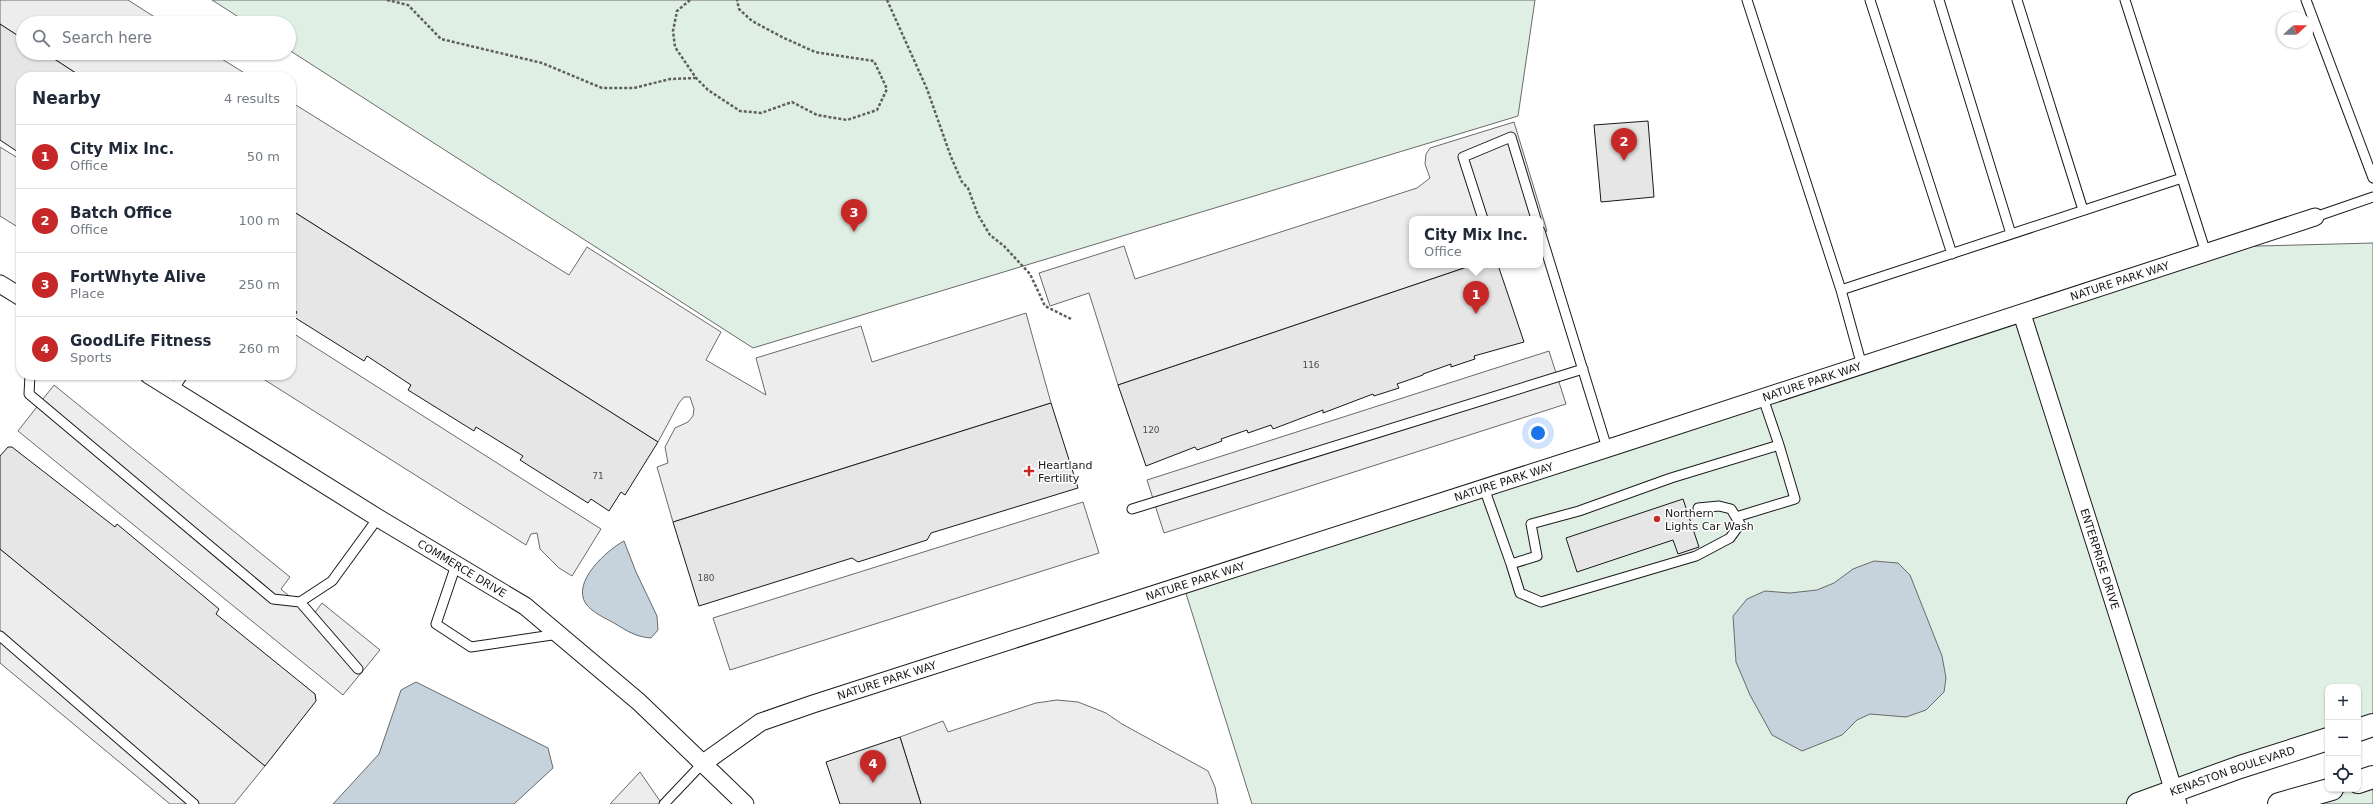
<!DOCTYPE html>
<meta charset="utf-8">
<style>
body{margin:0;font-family:"DejaVu Sans",sans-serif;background:#f2f2f3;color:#1f2937}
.controls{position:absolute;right:12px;bottom:12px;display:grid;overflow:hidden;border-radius:8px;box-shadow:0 1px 3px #0004}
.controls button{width:36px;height:36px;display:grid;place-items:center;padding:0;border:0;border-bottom:1px solid #e0e1e3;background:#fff;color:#1f2937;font:20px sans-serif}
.compass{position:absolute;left:2277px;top:12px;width:36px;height:36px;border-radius:50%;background:#fff;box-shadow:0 1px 3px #0004;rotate:69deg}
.you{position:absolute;left:1538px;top:433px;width:14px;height:14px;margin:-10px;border:3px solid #fff;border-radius:50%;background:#1a73e8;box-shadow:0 0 0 6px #1a73e833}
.badge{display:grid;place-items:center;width:26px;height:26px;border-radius:50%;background:#c62828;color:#fff;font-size:13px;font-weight:700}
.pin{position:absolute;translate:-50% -33px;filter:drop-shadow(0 1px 2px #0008)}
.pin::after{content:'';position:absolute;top:21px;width:14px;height:12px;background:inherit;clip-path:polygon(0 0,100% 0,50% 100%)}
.popup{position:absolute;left:1409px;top:216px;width:134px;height:52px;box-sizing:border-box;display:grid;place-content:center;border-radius:8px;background:#fff;filter:drop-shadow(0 1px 3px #0005);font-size:13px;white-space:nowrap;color:#747a83}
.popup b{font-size:15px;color:#1f2937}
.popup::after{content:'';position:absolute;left:50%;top:100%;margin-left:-8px;border:8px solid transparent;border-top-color:#fff}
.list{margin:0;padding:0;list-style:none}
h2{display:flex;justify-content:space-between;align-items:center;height:52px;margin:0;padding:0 16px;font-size:17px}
h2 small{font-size:13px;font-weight:400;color:#747a83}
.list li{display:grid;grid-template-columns:26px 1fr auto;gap:12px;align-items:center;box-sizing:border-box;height:64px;padding:0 16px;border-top:1px solid #e0e1e3}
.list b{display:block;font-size:15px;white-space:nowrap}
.list p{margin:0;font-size:13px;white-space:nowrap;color:#747a83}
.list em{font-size:13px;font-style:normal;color:#747a83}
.icon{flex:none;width:22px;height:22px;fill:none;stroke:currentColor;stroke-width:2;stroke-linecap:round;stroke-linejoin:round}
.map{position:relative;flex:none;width:2373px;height:804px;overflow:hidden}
.search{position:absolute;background:#fff;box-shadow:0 1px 3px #0004;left:16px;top:16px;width:280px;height:44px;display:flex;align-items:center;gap:10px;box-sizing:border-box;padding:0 14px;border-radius:22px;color:#747a83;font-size:15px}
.panel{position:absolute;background:#fff;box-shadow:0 1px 3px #0004;left:16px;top:72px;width:280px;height:308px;border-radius:16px}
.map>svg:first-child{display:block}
</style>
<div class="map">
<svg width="2373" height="804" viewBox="0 0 2373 804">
<rect width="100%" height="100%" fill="#fff"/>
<path fill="#e0efe3" stroke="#6a6a6a" d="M212,0H1535L1518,116L753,348L289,50V23H248Z
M2373,243V714L2358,720V687H2328V731L2138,804H1252L1183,584L2222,247Z
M2373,783V804H2304Z"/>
<path fill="#ededed" stroke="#6a6a6a" d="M0,0H128L164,23H23V39L0,24Z
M45,53H212L251,77H82Z
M291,102L569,275L587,247L721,332L706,360L766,395L756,358L861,326L872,362L1026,313L1051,403L673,522L657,467L668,463L665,447L675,428L688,422L693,416L694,409L690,397H684L679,403L658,442L291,210Z
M1514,122L1547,231L1540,234V219H1412V265H1473L1118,385L1089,293L1050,306L1039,273L1124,246L1135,279L1417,188L1430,178L1425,164L1426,154L1430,148Z
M0,147L21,160V229L0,216Z
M291,332L601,529L572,576L559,568L540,549L537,533L531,534L526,545L257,375H291Z
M1549,351L1566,404L1164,533L1147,480Z
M54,385L290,577L281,589L283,591L313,615L322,603L380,650L343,695L18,431Z
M1083,502L1099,553L730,670L713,618Z
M0,549L265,766L234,804H170L0,663Z
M1057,700L1078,702L1106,713L1122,724L1199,766L1208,771L1215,787L1218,804H921L900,737L943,721L948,732L1036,703Z
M640,772L662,804H610Z"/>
<path fill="#c6d2dc" stroke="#6a6a6a" d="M624,541L636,572L657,616L658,630L651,638C636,637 627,631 614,623C605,618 593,613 586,604C571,582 607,550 624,541Z
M1874,561L1898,563L1910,575L1942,656L1946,678L1944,692L1926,710L1906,717L1870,714L1857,720L1842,735L1802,751L1772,735L1750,695L1736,662L1733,616L1747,599L1765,591L1790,593L1817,590L1834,583L1853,569Z
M416,682L548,748L553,768L514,804H333L379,754L401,690Z"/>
<path fill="#e6e6e6" stroke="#1a1a1a" d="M0,24L23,39V53H45L82,77H21V154L0,140Z
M1648,121L1654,197L1601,202L1594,125Z
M291,210L658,442L625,495L621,492L609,511L591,499L588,503L520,460L523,456L476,427L474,431L408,390L411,385L367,356L364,361L294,317L297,312L291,308Z
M1473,265H1498L1524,342L1474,356L1475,359L1451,367V364L1423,374V375L1397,384L1399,388L1374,396L1373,394L1323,413V410L1273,429L1271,425L1248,433L1247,430L1221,439L1222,441L1197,450L1195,447L1146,466L1118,385Z
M1051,403L1078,488L931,533L927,540L858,562L852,558L699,606L673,522Z
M8,447H12L115,527L117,524L219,609L216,614L315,694L316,701L265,766L0,549V456Z
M1683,499L1699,547L1678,554L1673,540L1577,572L1566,538Z
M900,737L921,804H840L826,762Z"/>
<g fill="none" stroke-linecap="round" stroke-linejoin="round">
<defs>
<path id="service" d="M1747,0L1841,290
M1870,0L1952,254
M1939,0L2011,234
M2017,0L2083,210
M2125,0L2206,253
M2306,0L2373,178
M2315,217L2373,197
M1483,219L1463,157L1511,137L1536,219
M1540,231L1607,448
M1862,366L1841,290L2182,178
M30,375L29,394L273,599L300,602L332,581L378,518
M173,390L183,375
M1484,488L1511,564L1537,556L1531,524L1579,511L1671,478L1779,445L1763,398
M1132,509L1583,369
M1736,517L1795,499L1779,445
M1511,564L1520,593L1541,602L1696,556L1730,538L1740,524L1731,509L1719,506L1698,508
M456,565L436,624L471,647L559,634
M300,602L358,669
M0,636L194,804
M664,804L702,764"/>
<g id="minor">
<path d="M0,284L21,297"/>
<path id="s1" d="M2022,314L2178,804"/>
<path id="s2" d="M149,375L378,518L525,606L639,702L745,804"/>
<path id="s3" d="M702,764L761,722L813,704L1618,445L2315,217"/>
</g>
<g id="primary">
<path d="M2358,730L2373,725"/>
<path d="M2358,782L2373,777"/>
<path id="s4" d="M2138,804L2240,767L2328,739"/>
<path d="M2279,804L2332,789"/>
</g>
</defs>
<use href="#service" stroke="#1a1a1a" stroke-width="11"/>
<use href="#minor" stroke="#1a1a1a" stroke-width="19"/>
<use href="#primary" stroke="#1a1a1a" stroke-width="24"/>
<path stroke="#5f5f5f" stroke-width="2.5" stroke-dasharray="3 2" stroke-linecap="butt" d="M387,0L408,5L441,39L542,63L602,88H634L670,79L696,78
M690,0L677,11L673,31L675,47L696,78L708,90L740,111L761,113L792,102L817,115L847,120L877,110L887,89L874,61L815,52L782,37L752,21L739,9L737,0
M887,0L927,89L951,157L962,182L968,188L978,215L990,235L1004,246L1030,274L1045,306L1071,319"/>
<use href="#service" stroke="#fff" stroke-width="9"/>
<use href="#minor" stroke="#fff" stroke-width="17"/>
<use href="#primary" stroke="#fff" stroke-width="22"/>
</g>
<g fill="#c62828" stroke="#fff" stroke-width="1.5">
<path d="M1027 465h4v4h4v4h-4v4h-4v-4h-4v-4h4z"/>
<circle cx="1657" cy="519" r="4"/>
</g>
<g text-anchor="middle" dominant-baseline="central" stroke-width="3" stroke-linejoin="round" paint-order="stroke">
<g font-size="9" fill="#4d4d4d">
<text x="1311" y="365">116</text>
<text x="1151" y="430">120</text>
<text x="598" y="476">71</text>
<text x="706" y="578">180</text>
</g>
<g font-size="11" fill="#1a1a1a" stroke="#fff">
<text stroke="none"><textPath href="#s3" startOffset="1501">NATURE PARK WAY</textPath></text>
<text stroke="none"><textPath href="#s3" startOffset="1177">NATURE PARK WAY</textPath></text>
<text stroke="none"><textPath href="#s3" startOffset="853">NATURE PARK WAY</textPath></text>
<text stroke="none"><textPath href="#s1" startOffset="257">ENTERPRISE DRIVE</textPath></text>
<text stroke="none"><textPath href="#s2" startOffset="368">COMMERCE DRIVE</textPath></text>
<text stroke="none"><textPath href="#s3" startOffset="529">NATURE PARK WAY</textPath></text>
<text stroke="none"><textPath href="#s3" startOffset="205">NATURE PARK WAY</textPath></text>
<text stroke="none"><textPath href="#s4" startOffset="100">KENASTON BOULEVARD</textPath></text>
</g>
<g font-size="11" fill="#1a1a1a" stroke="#fff" text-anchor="start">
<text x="1038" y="465">Heartland<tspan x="1038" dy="13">Fertility</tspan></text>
<text x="1665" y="513">Northern<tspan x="1665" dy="13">Lights Car Wash</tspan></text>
</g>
</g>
</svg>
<div class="controls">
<button>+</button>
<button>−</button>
<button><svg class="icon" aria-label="locate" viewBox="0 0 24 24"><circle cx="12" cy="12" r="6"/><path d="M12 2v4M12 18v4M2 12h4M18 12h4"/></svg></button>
</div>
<svg class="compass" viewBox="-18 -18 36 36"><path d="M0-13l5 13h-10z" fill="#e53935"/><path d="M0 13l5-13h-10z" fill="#747a83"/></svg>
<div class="you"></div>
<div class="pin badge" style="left:1476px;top:314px">1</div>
<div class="popup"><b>City Mix Inc.</b>Office</div>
<div class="pin badge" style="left:1624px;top:161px">2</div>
<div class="pin badge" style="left:854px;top:232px">3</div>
<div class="pin badge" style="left:873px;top:783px">4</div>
<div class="search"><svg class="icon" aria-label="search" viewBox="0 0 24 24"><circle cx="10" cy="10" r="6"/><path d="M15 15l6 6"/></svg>Search here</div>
<section class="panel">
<h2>Nearby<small>4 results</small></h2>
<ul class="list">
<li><span class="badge">1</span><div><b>City Mix Inc.</b><p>Office</p></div><em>50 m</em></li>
<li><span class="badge">2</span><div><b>Batch Office</b><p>Office</p></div><em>100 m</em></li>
<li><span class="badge">3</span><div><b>FortWhyte Alive</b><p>Place</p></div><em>250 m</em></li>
<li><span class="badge">4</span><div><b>GoodLife Fitness</b><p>Sports</p></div><em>260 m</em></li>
</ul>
</section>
</div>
